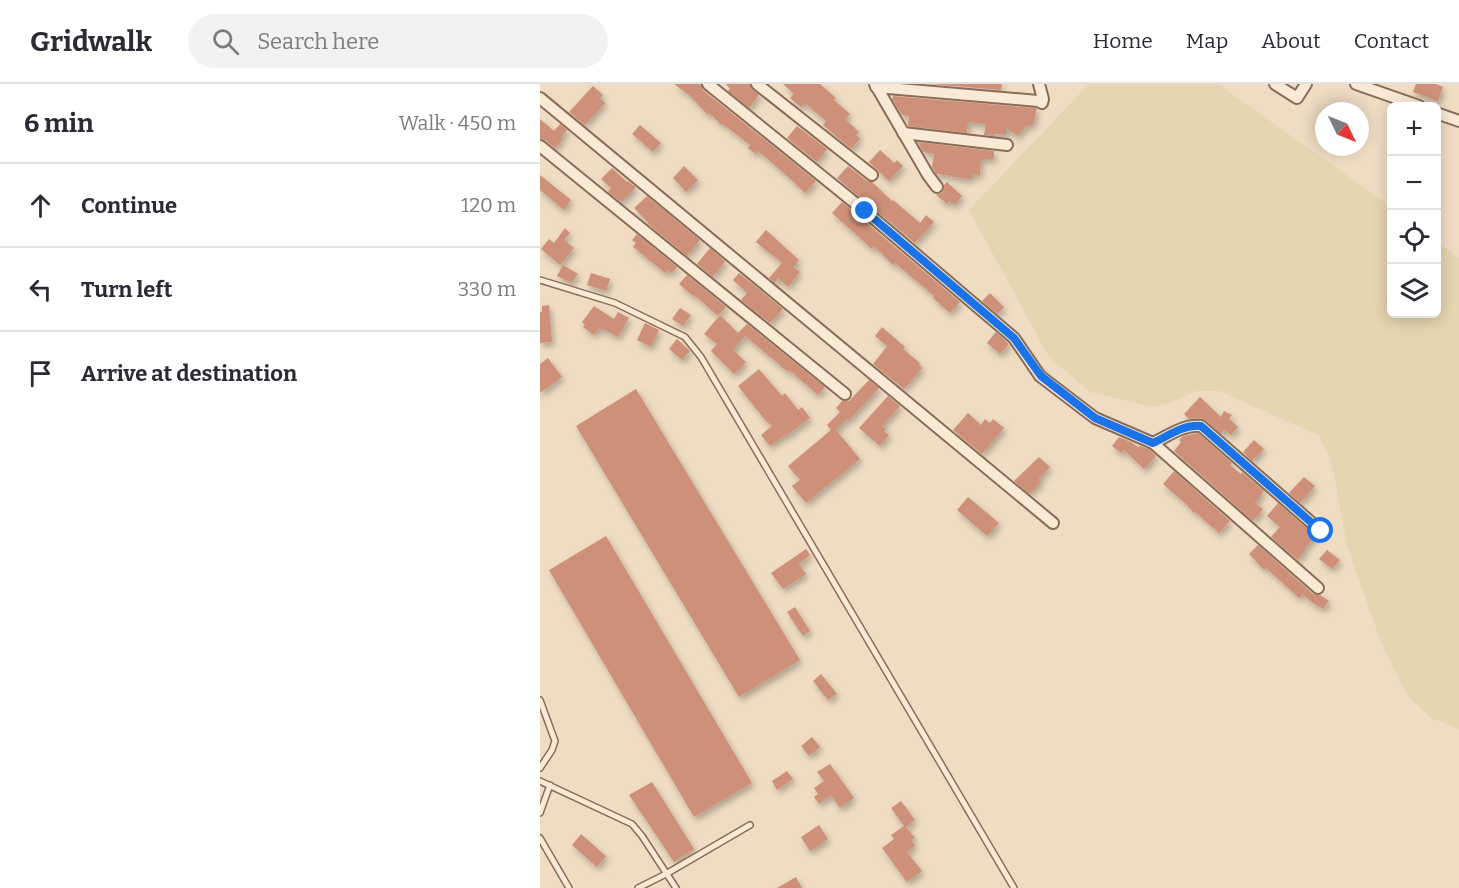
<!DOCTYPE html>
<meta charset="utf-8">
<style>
body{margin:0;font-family:Bitter,serif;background:#f2f2f3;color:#2b2b33}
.controls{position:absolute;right:18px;top:18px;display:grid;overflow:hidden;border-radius:9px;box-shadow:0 3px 15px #0003}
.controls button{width:54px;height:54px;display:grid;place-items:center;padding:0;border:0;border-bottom:2px solid #e1e1e2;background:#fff;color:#2b2b33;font:30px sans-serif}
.compass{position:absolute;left:775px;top:18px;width:54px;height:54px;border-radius:50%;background:#fff;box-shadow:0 3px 15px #0003;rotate:133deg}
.stop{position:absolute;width:18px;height:18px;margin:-14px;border:4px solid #1a73e8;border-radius:50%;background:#fff}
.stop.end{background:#1a73e8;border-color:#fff;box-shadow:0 2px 6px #0008}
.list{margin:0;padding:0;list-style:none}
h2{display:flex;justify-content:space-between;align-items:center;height:78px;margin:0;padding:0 24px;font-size:26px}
h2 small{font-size:20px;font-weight:400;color:#7c7c81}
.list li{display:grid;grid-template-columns:39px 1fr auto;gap:18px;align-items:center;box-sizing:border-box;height:84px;padding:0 24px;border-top:2px solid #e1e1e2}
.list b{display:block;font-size:22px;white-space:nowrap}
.list em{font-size:20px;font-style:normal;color:#7c7c81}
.icon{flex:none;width:33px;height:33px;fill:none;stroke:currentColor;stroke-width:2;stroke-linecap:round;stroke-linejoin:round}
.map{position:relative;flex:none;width:919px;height:804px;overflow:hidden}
header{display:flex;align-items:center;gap:36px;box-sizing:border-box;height:84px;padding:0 30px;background:#fff;border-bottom:2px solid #e1e1e2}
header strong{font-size:28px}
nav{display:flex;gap:33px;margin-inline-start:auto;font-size:21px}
.search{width:420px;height:54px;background:#f2f2f3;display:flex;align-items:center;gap:15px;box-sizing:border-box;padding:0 21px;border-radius:33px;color:#7c7c81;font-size:22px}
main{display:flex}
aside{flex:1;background:#fff}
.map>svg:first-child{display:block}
</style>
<header>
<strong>Gridwalk</strong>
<div class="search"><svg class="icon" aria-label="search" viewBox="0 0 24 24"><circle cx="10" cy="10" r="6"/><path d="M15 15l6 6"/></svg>Search here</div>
<nav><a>Home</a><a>Map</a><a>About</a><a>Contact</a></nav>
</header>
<main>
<aside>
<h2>6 min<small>Walk · 450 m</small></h2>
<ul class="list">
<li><svg class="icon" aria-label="ahead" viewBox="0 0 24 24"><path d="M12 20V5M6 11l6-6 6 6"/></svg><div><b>Continue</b></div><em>120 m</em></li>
<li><svg class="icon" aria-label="left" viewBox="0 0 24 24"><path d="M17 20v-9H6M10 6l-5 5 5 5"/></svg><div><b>Turn left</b></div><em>330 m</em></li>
<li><svg class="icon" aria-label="arrive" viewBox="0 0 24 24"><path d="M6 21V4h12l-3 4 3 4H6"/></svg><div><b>Arrive at destination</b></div></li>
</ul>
</aside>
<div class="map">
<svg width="919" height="804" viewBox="0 0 919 804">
<defs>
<filter id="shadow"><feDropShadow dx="2.5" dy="4" stdDeviation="3" flood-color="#0004"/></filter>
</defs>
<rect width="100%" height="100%" fill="#efdcc3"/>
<path fill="#e5d5b0" d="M549,0H678L851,123L852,230H896L897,158L919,174V645L891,634L866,610L842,561L807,462L794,390L789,371L778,351L679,307H657L630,319L614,323L550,308L509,273L429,126Z"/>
<path fill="#ce9078" filter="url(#shadow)" d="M134,0H161L163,6L276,97L265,109L244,89L218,67L216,70L208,64L210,61L183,40L182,41L169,29L168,31L149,11Z
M186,0H210L212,5L219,11L209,24L188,7L190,5Z
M243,0H280L296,14L294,16L310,30L305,35L319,48L316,51L320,55L311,65L283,41L286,37L265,19L261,23L250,14L254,10Z
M388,0H462L461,6Z
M876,0H896L903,3L898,17L873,8Z
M53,2L63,11L60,14L65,19L45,41L29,28Z
M353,12L496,24L497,25L496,27L494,39L492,41H487L478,52L466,44V51L454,50V52L444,51L446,40L428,38L427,49L368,42L369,32L362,31L352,15Z
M0,35L14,47L20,40L27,46L21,53L23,55L15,64L5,56L0,55Z
M100,41L121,59L113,68L92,50Z
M257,42L287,65L277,78L247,54Z
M378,58L454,67V75H441L440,91L432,90V95L411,93L413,92L396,90L392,83L394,70L383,68Z
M340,66L354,79L357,76L363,82L349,97L329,78Z
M144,82L158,96L146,108L133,94Z
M308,82L327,97L332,98L352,117L353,116L380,139L386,131L394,138L388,145L375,159L297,94Z
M72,84L87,98L88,97L96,103L81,118L68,108L71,104L61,95Z
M0,91L31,116L24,126L0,106Z
M407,98L422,112L415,121L409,117L407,120L396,111L402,109L404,105V101Z
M107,112L160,156L147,172L107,139L108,138L94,124Z
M302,118L420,218L410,229L393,214L394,212L355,179L353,181L334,162L332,165L292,129Z
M25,144L30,149L24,156L34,164L20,181L1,165L9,155L14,159Z
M226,146L259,176L254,183L260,188L248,203L238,194L235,199L229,194L242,179L216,158Z
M97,150L137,183L131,189L128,186L125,189L93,163L96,159L92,156Z
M170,164L185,177L173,193L157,180Z
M23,181L38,190L31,199L17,192Z
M51,189L70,195L66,207L47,201Z
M199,189L243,225L230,239L201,216L207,209L193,196Z
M147,191L186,223L178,232L154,211L153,212L139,200Z
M450,209L464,223L457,230L442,217Z
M9,221L12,258L0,259V228H2V222Z
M54,222L74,235L78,228L89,234L78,253L63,245L62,246L59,244L54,251L43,243L45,241L42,238Z
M140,224L151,231L143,242L132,235Z
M180,231L198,249L207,240L285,303L278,311L249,286L248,288L205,252L193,266L206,278L194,290L171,267L177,260L164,250Z
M105,239L119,246L111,263L97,256Z
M342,243L365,263L363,265L380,279L379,281L382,284L364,305L333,280L347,262L335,252Z
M456,248L469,260L460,270L447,259Z
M137,255L150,267L142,276L129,265Z
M8,274L22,293L0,309V280Z
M219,285L242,312L245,309L258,326L262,323L270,334L246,352L245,351L230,362L221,351L232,342L226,337L198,302Z
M329,296L339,304L309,336L307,335L296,346L320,375L266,419L252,402L260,396L248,382L291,346L287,341L300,328L296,324L302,317H309Z
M96,305L260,576L199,613L36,342Z
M348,312L360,322L342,342L346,345L344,347L349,351L340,362L319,344Z
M660,313L681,333L684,327L692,331L689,335L698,343L691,351L684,345L681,350L665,336L661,334L649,335L644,330Z
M428,329L441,341L445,335L450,339L453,335L464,344L442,370L413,346Z
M658,349L692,379L690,381L701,390L702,388L724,407L715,419L723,425L713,437L634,367L641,358L639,356L643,352Z
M579,353L591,358L598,363L600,362L609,365L616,372L604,385L584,366L581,369L572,362Z
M714,356L724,365L712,377L703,368Z
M499,373L510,383L499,395L501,398L489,410L474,397Z
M634,387L690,437L679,449L655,428L654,429L646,420L623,400Z
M764,393L775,402L760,419L749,409Z
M428,413L459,439L447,452L417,426Z
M738,419L776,452L765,464L766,465L758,476L731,453L740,443L727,432Z
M66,452L212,699L154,733L9,486Z
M718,461L773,510L780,511L789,517L783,525L770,517L763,510L759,514L726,484L724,486L709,470Z
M266,465L270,471L259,480L266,490L243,505L231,489Z
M787,466L800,476L792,485L779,475Z
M255,523L270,547L263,552L247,528Z
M281,590L297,610L288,616L273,597Z
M272,653L280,663L269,672L261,662Z
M290,680L314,714L300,724L291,711L279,720L274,713L278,710L274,704L284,697L277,688Z
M247,687L253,695L237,706L232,697Z
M112,698L154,765L134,778L89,711Z
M361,717L375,736L366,743L375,754L371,756L375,762L367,768L382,787L367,798L342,764L354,755L351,751L364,742L351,724Z
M279,741L288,755L270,767L261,753Z
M41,750L66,772L57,783L32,761Z
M256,793L262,804H237Z"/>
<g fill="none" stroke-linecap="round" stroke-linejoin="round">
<defs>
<path id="lane" d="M0,196L75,219L145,253L161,273L474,804
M0,616L15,657L12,666L0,684
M0,697L92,740L102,752L136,804
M0,729L10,701
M0,754L29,804
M98,804L126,790L210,741"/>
<path id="street" d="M168,0L325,127L474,254L500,292L555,334L613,359L778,504
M217,0L332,91
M335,0L388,91L397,103
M735,0L757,14L766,0
M816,0L879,22
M336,3L498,17L502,19L503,15L499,0
M0,14L513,439
M896,29L919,37
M363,49L467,61
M0,62L305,310
M613,359C628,352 644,340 661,342L781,447"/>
</defs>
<use href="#lane" stroke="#8a6c59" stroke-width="8"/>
<use href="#street" stroke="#8a6c59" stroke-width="14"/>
<use href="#lane" stroke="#f9ead6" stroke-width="5"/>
<use href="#street" stroke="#f9ead6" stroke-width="10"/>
</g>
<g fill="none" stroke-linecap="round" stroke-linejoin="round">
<path stroke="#1a73e8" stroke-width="8" d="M325,127L474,254L501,292L555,334L613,359C628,352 644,340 661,342L781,447"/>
</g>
</svg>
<div class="controls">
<button>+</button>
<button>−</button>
<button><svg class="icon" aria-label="locate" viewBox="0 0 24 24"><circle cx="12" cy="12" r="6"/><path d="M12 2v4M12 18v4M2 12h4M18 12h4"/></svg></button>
<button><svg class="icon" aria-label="layers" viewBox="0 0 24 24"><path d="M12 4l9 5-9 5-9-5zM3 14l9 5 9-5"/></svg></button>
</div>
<svg class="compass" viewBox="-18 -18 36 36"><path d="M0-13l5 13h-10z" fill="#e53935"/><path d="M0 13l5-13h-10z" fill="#7c7c81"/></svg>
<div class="stop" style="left:781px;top:447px"></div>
<div class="stop end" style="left:325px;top:127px"></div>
</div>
</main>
